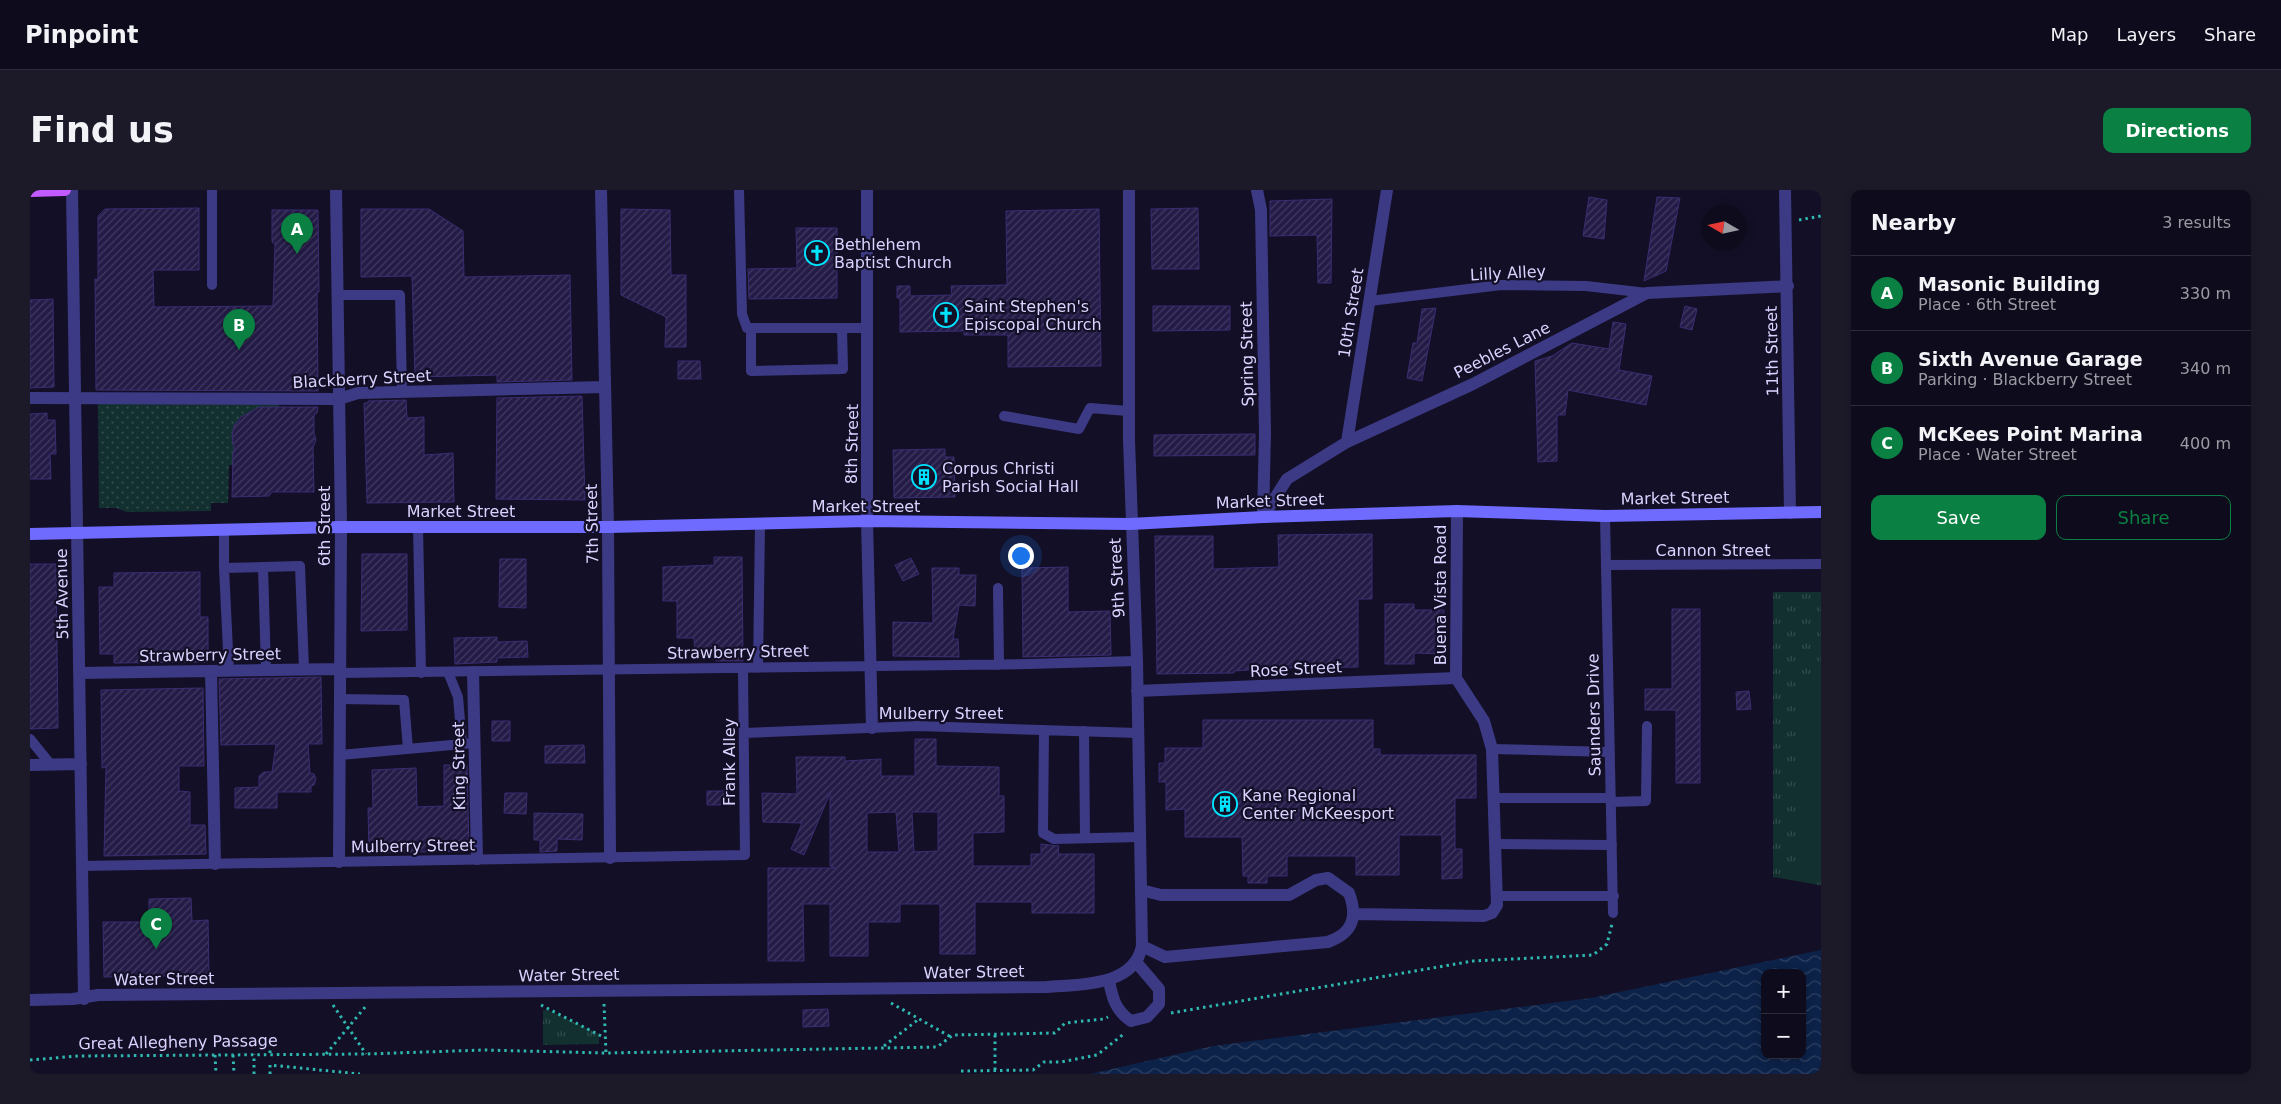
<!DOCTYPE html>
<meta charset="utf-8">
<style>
body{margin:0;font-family:"DejaVu Sans",sans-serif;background:#1c1929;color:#f1f3f6}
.controls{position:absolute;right:15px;bottom:15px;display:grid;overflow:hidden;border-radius:10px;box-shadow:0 2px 8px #0003}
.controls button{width:45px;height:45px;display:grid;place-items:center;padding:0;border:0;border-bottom:1px solid #2e2b3b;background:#0e0b1c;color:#f1f3f6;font:25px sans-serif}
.compass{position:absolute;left:1671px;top:15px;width:45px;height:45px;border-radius:50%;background:#0e0b1c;box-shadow:0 2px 8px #0003;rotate:279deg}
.you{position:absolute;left:990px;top:365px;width:18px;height:18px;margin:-12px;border:4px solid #fff;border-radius:50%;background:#1a73e8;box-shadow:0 0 0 8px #1a73e833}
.badge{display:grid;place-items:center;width:32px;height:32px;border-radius:50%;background:#0b8043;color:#fff;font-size:16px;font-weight:700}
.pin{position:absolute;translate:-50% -41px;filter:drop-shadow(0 1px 2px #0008)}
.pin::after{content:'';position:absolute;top:26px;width:18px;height:15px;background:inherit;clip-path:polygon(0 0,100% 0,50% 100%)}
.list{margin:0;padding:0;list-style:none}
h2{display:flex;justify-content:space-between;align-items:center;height:65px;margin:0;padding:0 20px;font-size:21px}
h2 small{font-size:16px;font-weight:400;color:#9b9ba3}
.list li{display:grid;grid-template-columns:32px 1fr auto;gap:15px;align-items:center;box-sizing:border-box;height:75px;padding:0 20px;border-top:1px solid #2e2b3b}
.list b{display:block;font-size:19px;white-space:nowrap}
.list p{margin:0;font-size:16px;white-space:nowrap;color:#9b9ba3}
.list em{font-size:16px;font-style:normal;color:#9b9ba3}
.actions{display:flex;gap:10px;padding:15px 20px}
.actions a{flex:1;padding:11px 0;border:1px solid #0b8043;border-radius:10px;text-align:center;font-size:18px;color:#0b8043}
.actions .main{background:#0b8043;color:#fff}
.map{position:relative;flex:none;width:1791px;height:884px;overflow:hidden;border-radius:10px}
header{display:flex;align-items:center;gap:30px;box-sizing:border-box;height:70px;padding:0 25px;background:#0e0b1c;border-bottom:1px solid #2e2b3b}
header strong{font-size:24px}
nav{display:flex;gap:28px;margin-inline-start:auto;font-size:18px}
.intro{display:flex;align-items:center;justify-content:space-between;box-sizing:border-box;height:120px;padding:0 30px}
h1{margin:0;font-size:35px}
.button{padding:12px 22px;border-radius:10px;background:#0b8043;color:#fff;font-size:18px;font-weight:700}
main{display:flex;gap:30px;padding:0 30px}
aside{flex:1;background:#0e0b1c;border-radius:10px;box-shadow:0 2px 8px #0003}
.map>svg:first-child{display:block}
</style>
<header>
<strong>Pinpoint</strong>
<nav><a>Map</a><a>Layers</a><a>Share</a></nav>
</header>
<div class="intro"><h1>Find us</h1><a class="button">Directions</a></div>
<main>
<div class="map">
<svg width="1791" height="884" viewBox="0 0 1791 884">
<defs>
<pattern id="grass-dots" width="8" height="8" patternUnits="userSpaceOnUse" patternTransform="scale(1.25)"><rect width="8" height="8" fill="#12302f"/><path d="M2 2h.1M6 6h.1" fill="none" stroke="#344d4e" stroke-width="1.8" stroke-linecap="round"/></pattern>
<pattern id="park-tufts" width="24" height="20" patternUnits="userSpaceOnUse" patternTransform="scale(1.25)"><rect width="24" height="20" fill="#12302f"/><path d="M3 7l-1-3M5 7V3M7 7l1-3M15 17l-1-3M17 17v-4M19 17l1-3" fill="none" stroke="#344d4e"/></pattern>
<pattern id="water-waves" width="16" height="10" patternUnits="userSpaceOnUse" patternTransform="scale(1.25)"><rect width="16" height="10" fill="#0c2248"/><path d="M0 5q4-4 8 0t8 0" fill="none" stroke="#2f4163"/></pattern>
<pattern id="building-hatch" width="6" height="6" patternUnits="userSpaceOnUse" patternTransform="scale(1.25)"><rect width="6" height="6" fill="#241b47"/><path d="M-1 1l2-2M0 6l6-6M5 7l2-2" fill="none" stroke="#433b63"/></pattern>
</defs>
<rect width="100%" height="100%" fill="#130f26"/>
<path fill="url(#grass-dots)" d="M68,212H249L248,227C243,225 236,221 230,221C209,219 197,241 205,259L203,263V275H199L198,313H181V321L97,322L86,318H69Z"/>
<path fill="url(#park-tufts)" d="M1743,402H1791V695H1789L1743,687Z
M513,820H518L569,844V854L513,855Z"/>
<path fill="#12302f" d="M1784,492H1791V686L1766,691L1767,511Z"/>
<path fill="url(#water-waves)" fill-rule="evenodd" d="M1791,760V884H1060L1183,856L1561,808ZM1735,783H1772V865H1735Z"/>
<path fill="url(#building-hatch)" stroke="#3b2d73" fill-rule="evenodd" d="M1559,7L1577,10L1574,49L1553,46Z
M1627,7L1650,8L1636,81L1614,91Z
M1302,9L1301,93H1288L1287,45L1240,46V11Z
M169,18V80H123L124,117L243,116L245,54L242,52V20H288L289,102H287L288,201L66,200L65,89H68V26L75,19Z
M1168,18L1169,79H1122L1121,19Z
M331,19H399L433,41L434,87L540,85L542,190L467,192V185L385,187L382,86L331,87Z
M591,19L640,20L641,85H656V157H635L636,127L591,105Z
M1069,19L1071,176L978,177V145H934V141L870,142V108H867V96H880V106L922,105L921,96L977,95L976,21Z
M766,38H807V108L719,109L718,79L767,78Z
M23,109L24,197L0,198V110Z
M1123,116H1200V140L1123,141Z
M1655,116L1667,119L1662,140L1650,137Z
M1406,118L1392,191L1377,188L1383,153H1387L1392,119Z
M1583,132L1596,134L1589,180L1622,186L1616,215L1538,200L1535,225H1527V271L1508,272L1505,171L1522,166L1542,153L1579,159Z
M648,171H670L671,189H648Z
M552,206L555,310L466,309L467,208Z
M376,210L377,228L394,227V265L423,263L424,312L337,313L334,213H338V211Z
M229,217H288L287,223L284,225V243L286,250L283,257L284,302H242L239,306L202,307L203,263L204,260L202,246L204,236L211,227Z
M17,223V230H25L26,264H20L21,289H0V224Z
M1225,244V265L1124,266V245Z
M915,259V267H924L925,307L864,308L863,260Z
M1342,344V409H1328V477L1248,478L1204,481V483L1127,484L1125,346H1183V379L1249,377L1248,345Z
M332,364H377V440L331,441Z
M684,367H712L713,471H686V466H665L664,448H647V411H633V377L684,375Z
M881,368L889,384L873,391L865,375Z
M470,369H496V418L469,417Z
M0,374H26L28,538L0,539Z
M1038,377V422L1080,421L1081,465L993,467L992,378Z
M902,378H929V385H946L945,416L929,415L923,449H928L929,467L863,466V432L903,433Z
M170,382V427H178V472L84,473V464H70L69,397H84V383Z
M1355,414H1384V420H1414V464L1384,463V474H1355Z
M1642,419H1670V593H1646V520H1615V499H1642Z
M467,447V452L497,451L498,467L467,468V472L425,474L424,448Z
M291,487L292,554H278L280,583L284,584L286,589L284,595L281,596V602H247V618H205V598L229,597V586L234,582H242L246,554L191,555L189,489Z
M173,498L174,576H149V601L160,602V635H175L176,664L74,666L76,577L72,578L71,500Z
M1719,501L1721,519L1707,520L1706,502Z
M1173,530H1343V559H1350V565H1446V608H1425V659H1432V688L1412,689V645H1369V685H1326V666H1257V686H1237V693H1218V686H1213L1212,647H1155V619L1136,620V592H1129V573H1135V558H1173Z
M462,531H480V551H462Z
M885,549H906V576L969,577V606H974V642L943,643V676H1001V664H1011V654L1029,656L1028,664H1064V723H1002V712H945V764H910V714H870V732H838V766H800V714H773L774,771H738V678H805L800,676V603L774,665L761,659L772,633L733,632L732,603L767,604L766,567H815V571L851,569V586H885ZM866,622L869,662H837V623ZM882,622H908V661L884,662Z
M554,555L555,573H515V556Z
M414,575H437L439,661L339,663L338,618H343L342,580L386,578L387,617L414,616Z
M677,601H695V615H677Z
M475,603H497L496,624L474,623Z
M504,623L553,624L552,650L527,649V661L510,662V650H504Z
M161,708L162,731L178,730L179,785L74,787L73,732H119V709Z
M798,819L799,836L773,837V820Z"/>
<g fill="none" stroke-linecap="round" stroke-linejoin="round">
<path stroke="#2fb8b0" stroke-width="3" stroke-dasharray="2.5 4" stroke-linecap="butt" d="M1769,30L1791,26
M861,813L921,847
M574,814L576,863
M303,815L336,864
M511,815L575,848
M1141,823L1443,771L1563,765L1577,754L1582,734
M965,845V881
M854,856L889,829
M240,863V854
M296,864L336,816
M185,865L186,884
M203,865L204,884
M0,870L48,866L336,864L454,860L576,863L907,857L923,845L1025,843L1035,833L1074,829L1078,827
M931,881L1003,880L1014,872H1031L1067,865L1095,843
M224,884V864
M240,884V875L330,884"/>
<path stroke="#3d3a85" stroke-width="10" d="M709,0L712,124L717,138H838
M182,95V0
M308,105H370L372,202
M1340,111L1471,95L1556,96L1617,103
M721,138V181L813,179L812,138
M974,226L1049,239L1060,218L1098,221
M1575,326L1583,723
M388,337L391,483
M194,340V378L270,376L274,479
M1576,375L1791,374
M233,377L236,480
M194,378L199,481
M968,398L969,475
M728,478L730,334
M418,482L428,507L432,554
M310,483L998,474L1107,471
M310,509L374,510L378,559
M1014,540L1013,643L1024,649L1110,647
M1054,541L1055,648
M714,543L887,536L1108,543
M0,549L21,575
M1462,559L1579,562
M310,565L444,553
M1465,608H1581
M1581,612L1616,611L1617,536
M1466,654L1582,655
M52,676L715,665L713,479
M1468,706H1584"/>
<path stroke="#3d3a85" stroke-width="12" d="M0,208L309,209"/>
<path stroke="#3d3a85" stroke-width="12" d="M42,0L54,809
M306,0L311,337L309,672
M571,0L578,337L580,668
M837,0V331L842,538
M1227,0L1231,20L1235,243L1233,327
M1755,0L1760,323
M309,209L328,203L575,197
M1317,252L1357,0
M1233,327L1257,289L1317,252L1443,194L1617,103L1758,96
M181,481L185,674
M443,482L447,669
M49,483L310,479
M1426,488L1427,321
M1107,501L1426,488
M0,575L51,574
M1111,700L1131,705H1259L1286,690L1298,688L1319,703C1328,727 1323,743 1298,752L1135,767L1112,756
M1324,724L1454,726L1462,723L1467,715L1462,559L1454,531L1426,488
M1079,790C1082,808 1086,821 1101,831L1117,827L1129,814V799L1106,772
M0,810L43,809L68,805L1017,797C1050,794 1104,797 1112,756L1107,471L1099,250V0"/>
<path stroke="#6f6bff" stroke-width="12" d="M0,344L311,337H578L837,331L1100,334L1233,327L1427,321L1575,326L1791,322"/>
<path stroke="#c25bff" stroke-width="12" d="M0,1L35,0"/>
</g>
<defs>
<symbol id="church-ring" viewBox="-11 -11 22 22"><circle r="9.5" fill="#130f26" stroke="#00e5ff" stroke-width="1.5"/><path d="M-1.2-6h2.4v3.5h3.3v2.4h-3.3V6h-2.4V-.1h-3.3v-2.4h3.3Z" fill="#00e5ff"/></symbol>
<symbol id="building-ring" viewBox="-11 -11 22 22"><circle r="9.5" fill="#130f26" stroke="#00e5ff" stroke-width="1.5"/><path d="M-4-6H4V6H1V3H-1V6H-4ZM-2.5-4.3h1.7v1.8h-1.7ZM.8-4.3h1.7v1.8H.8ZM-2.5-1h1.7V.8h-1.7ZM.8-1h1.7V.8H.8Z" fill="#00e5ff"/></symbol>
</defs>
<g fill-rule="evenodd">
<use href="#church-ring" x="773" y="49" width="28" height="28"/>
<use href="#church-ring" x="902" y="111" width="28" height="28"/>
<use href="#building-ring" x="880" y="273" width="28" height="28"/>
<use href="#building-ring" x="1181" y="600" width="28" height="28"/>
</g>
<g text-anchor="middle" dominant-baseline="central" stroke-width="4.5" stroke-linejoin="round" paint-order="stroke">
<g font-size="16" fill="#d9d4ff" stroke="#130f26" text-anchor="start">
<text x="804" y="54">Bethlehem<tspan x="804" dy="18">Baptist Church</tspan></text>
<text x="934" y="116">Saint Stephen's<tspan x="934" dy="18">Episcopal Church</tspan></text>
<text x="912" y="278">Corpus Christi<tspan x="912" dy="18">Parish Social Hall</tspan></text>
<text x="1212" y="605">Kane Regional<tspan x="1212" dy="18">Center McKeesport</tspan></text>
</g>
<g font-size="16" fill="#d9d4ff" stroke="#130f26">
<text transform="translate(1478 83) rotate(-3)">Lilly Alley</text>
<text transform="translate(1321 123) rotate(-81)">10th Street</text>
<text transform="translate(1472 160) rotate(-27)">Peebles Lane</text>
<text transform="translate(1742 161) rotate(-91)">11th Street</text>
<text transform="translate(1217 164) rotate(-91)">Spring Street</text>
<text transform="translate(332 189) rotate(-3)">Blackberry Street</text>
<text transform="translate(822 254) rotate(-89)">8th Street</text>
<text transform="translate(1645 308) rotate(-1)">Market Street</text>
<text transform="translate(1240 311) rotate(-2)">Market Street</text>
<text x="836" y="316">Market Street</text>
<text x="431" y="321">Market Street</text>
<text transform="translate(562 334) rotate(-91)">7th Street</text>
<text transform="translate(294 336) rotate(-90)">6th Street</text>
<text x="1683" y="360">Cannon Street</text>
<text transform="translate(1087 388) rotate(-93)">9th Street</text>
<text transform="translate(32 404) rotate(-91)">5th Avenue</text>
<text transform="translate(1410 405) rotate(-90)">Buena Vista Road</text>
<text transform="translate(708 462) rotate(-1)">Strawberry Street</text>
<text transform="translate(180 465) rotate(-1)">Strawberry Street</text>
<text transform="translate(1266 479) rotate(-3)">Rose Street</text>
<text x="911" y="523">Mulberry Street</text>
<text transform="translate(1564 525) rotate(-91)">Saunders Drive</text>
<text transform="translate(699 572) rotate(-90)">Frank Alley</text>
<text transform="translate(429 576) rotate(-91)">King Street</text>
<text transform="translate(383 656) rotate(-1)">Mulberry Street</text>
<text transform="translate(944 782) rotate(-1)">Water Street</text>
<text transform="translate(539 785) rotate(-1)">Water Street</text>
<text transform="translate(134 789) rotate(-1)">Water Street</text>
<text transform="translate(148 852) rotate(-1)">Great Allegheny Passage</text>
</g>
</g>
</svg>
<div class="controls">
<button>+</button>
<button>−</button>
</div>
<svg class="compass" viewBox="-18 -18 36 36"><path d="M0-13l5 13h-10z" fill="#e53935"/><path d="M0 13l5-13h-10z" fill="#9b9ba3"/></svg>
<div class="you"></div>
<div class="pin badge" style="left:267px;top:64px">A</div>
<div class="pin badge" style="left:209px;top:160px">B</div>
<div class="pin badge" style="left:126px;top:759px">C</div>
</div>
<aside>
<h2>Nearby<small>3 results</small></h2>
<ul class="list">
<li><span class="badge">A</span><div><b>Masonic Building</b><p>Place · 6th Street</p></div><em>330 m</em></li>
<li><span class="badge">B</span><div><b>Sixth Avenue Garage</b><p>Parking · Blackberry Street</p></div><em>340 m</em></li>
<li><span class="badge">C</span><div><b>McKees Point Marina</b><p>Place · Water Street</p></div><em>400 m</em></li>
</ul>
<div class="actions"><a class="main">Save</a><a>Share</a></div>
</aside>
</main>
